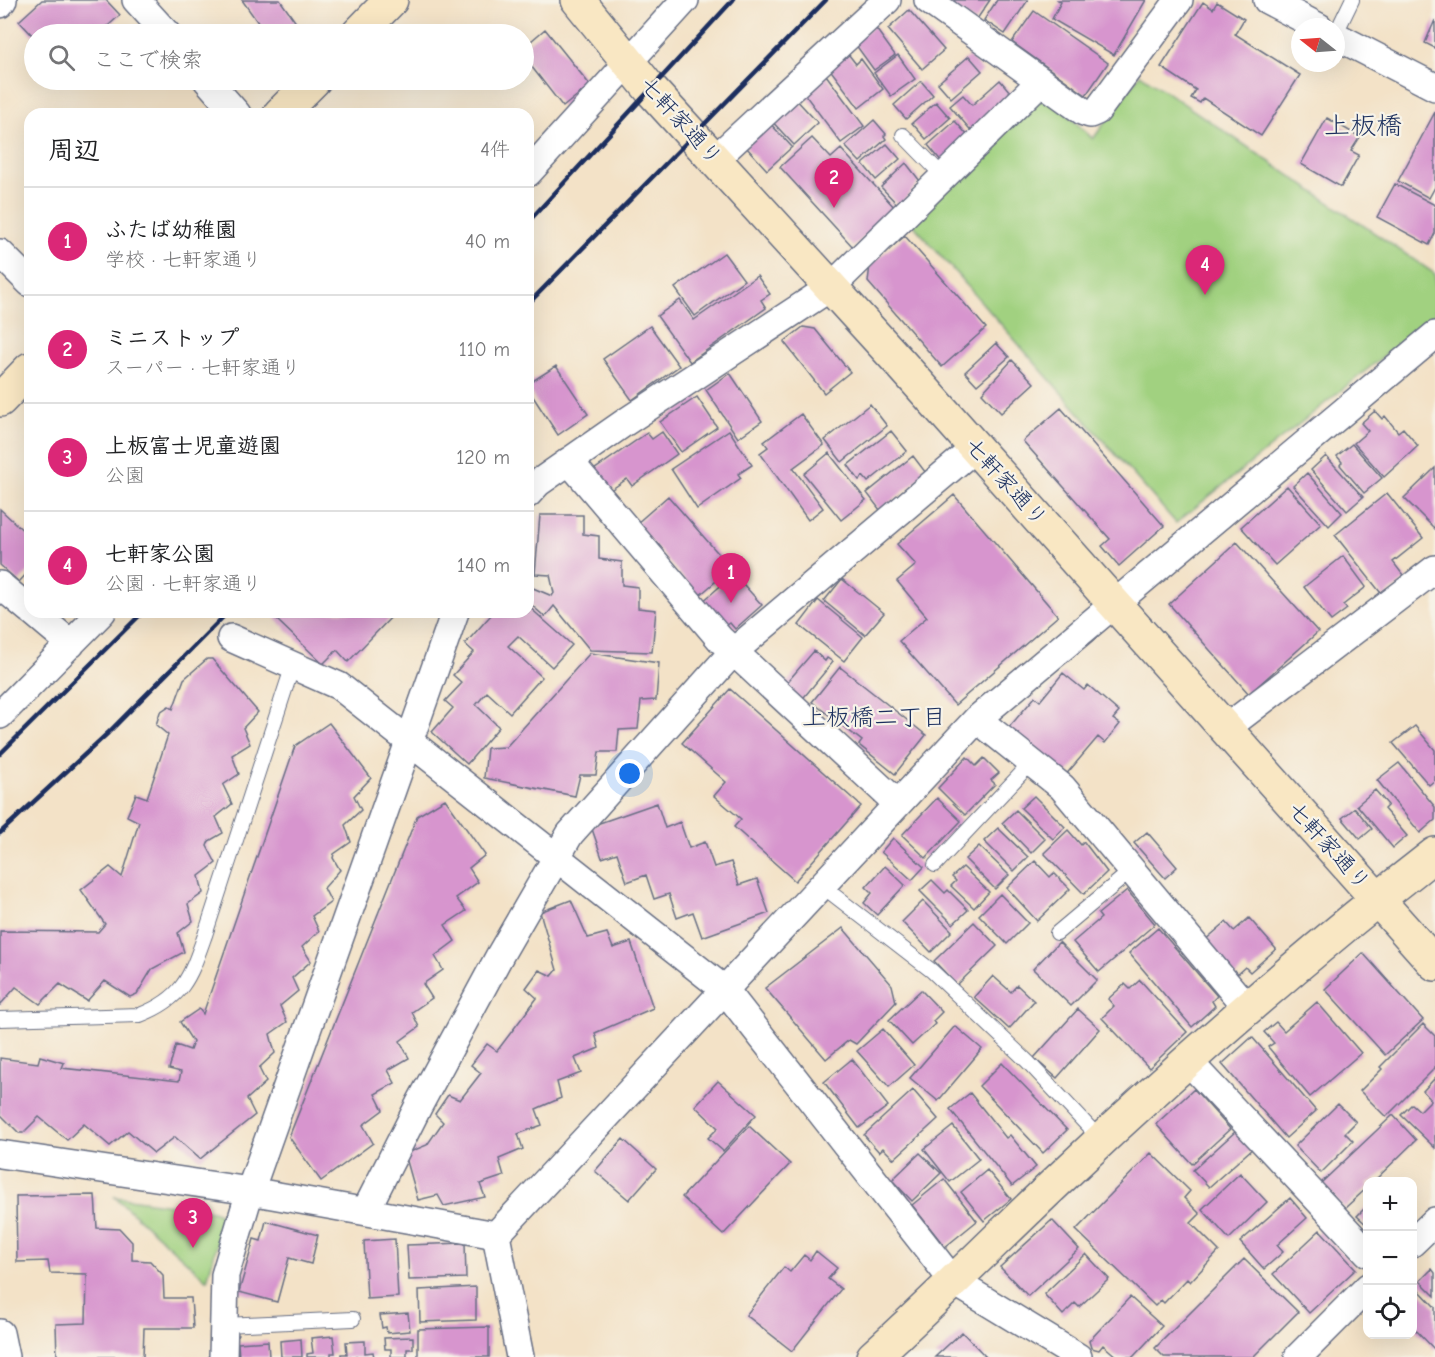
<!DOCTYPE html>
<html lang="ja">
<meta charset="utf-8">
<style>
body{margin:0;font-family:"Comic Neue","Klee One",sans-serif;background:#f6f6f6;color:#202124}
.controls{position:absolute;right:18px;bottom:18px;display:grid;overflow:hidden;border-radius:12px;box-shadow:0 6px 24px #0002}
.controls button{width:54px;height:54px;display:grid;place-items:center;padding:0;border:0;border-bottom:2px solid #e0e0e0;background:#fff;color:#202124;font:30px sans-serif}
.compass{position:absolute;left:1291px;top:18px;width:54px;height:54px;border-radius:50%;background:#fff;box-shadow:0 6px 24px #0002;rotate:287deg}
.you{position:absolute;left:630px;top:774px;width:21px;height:21px;margin:-15px;border:4px solid #fff;border-radius:50%;background:#1a73e8;box-shadow:0 0 0 9px #1a73e833}
.badge{display:grid;place-items:center;width:39px;height:39px;border-radius:50%;background:#db2777;color:#fff;font-size:20px;font-weight:700}
.pin{position:absolute;translate:-50% -50px;filter:drop-shadow(0 2px 3px #0008)}
.pin::after{content:'';position:absolute;top:32px;width:21px;height:18px;background:inherit;clip-path:polygon(0 0,100% 0,50% 100%)}
.list{margin:0;padding:0;list-style:none}
h2{display:flex;justify-content:space-between;align-items:center;height:78px;margin:0;padding:0 24px;font-size:26px}
h2 small{font-size:20px;font-weight:400;color:#757577}
.list li{display:grid;grid-template-columns:39px 1fr auto;gap:18px;align-items:center;box-sizing:border-box;height:108px;padding:0 24px;border-top:2px solid #e0e0e0}
.list b{display:block;font-size:22px;white-space:nowrap}
.list p{margin:0;font-size:20px;white-space:nowrap;color:#757577}
.list em{font-size:20px;font-style:normal;color:#757577}
.icon{flex:none;width:33px;height:33px;fill:none;stroke:currentColor;stroke-width:2;stroke-linecap:round;stroke-linejoin:round}
.map{position:relative;flex:none;width:1435px;height:1357px;overflow:hidden}
.search{position:absolute;background:#fff;box-shadow:0 6px 24px #0002;left:24px;top:24px;width:510px;height:66px;display:flex;align-items:center;gap:15px;box-sizing:border-box;padding:0 21px;border-radius:33px;color:#757577;font-size:22px}
.panel{position:absolute;background:#fff;box-shadow:0 6px 24px #0002;left:24px;top:108px;width:510px;height:510px;border-radius:18px}
.map>svg:first-child{display:block}
</style>
<div class="map">
<svg width="1435" height="1357" viewBox="0 0 1435 1357">
<rect width="100%" height="100%" fill="#f7f3e8"/>
<filter id="ink" filterUnits="userSpaceOnUse"><feTurbulence type="fractalNoise" baseFrequency=".0167" numOctaves="2"/><feDisplacementMap in="SourceGraphic" scale="12" xChannelSelector="R" yChannelSelector="G"/><feConvolveMatrix kernelMatrix="1 2 1 2 8 2 1 2 1" color-interpolation-filters="sRGB"/></filter>
<filter id="wash" filterUnits="userSpaceOnUse"><feTurbulence type="fractalNoise" baseFrequency=".008" numOctaves="4" result="noise"/><feDisplacementMap in="SourceGraphic" scale="24" xChannelSelector="R" yChannelSelector="G"/><feGaussianBlur stdDeviation="1.35" result="paint"/><feColorMatrix in="noise" values="0 0 0 0 0 0 0 0 0 0 0 0 0 0 0 0 0 1.4 0 .05"/><feComposite in="paint" operator="in"/></filter>
<g filter="url(#wash)">
<rect width="100%" height="100%" fill="#f3e2c7"/>
<path fill="#a1d180" stroke="#5e806f" stroke-width="1.5" d="M1140,74L1435,274V315L1176,523L910,221L1041,89L1093,139Z
M115,1197L212,1211L225,1216L207,1280Z"/>
<g id="blocks">
<path fill="#d795ce" d="M42,0H106L120,15L99,34H34V37L19,21Z
M242,0H280L304,34H266Z
M955,0H990L975,22L951,6Z
M997,0H1028L1005,34L984,20Z
M1058,0H1146L1114,55L1052,19L1061,2Z
M1203,2L1213,9L1217,2L1244,19L1235,34L1300,75L1261,136L1203,98L1200,103L1191,98L1196,90L1161,67Z
M909,10L944,50L922,69L888,29Z
M1034,11L1108,63L1086,95L1012,42Z
M1435,20V48L1425,43Z
M874,26L895,55L874,70L853,41Z
M545,29L590,85L563,107L524,57V47Z
M845,50L856,64L861,59L883,89L859,108L826,64Z
M898,55L915,79L891,96L874,73Z
M969,56L982,71L951,98L938,83Z
M826,75L864,126L841,143L803,92Z
M1000,80L1015,98L974,134L950,106L963,95L972,105Z
M921,81L933,95L906,119L894,105Z
M793,96L818,123L794,145L769,118Z
M936,102L950,118L926,139L912,123Z
M1435,112V187L1429,198L1398,181Z
M1327,118L1360,137L1351,151L1359,155L1341,187L1301,164Z
M767,120L792,147L767,170L746,147Z
M874,120L886,134L884,136L886,139L860,162L845,146Z
M955,121L969,137L942,162L928,145Z
M812,138L831,158L841,149L895,208L853,247L780,167Z
M887,144L900,159L876,180L863,164Z
M906,163L920,181L899,206L881,187Z
M1395,184L1435,205V233L1429,245L1377,217Z
M905,236L986,328L942,367L868,282L870,265Z
M724,253L744,280L695,316L675,288Z
M757,276L770,294L761,300L766,308L690,362L657,316L680,300L694,320Z
M650,326L679,366L632,400L603,359Z
M803,327L815,329L850,372L824,393L784,342Z
M996,343L1009,357L977,385L965,372Z
M1012,360L1034,383L1001,413L982,393Z
M556,366L588,414L558,435L528,389V384Z
M730,373L762,421L738,438L706,390Z
M697,397L717,427L681,452L660,422Z
M870,404L887,426L842,462L825,440Z
M1061,408L1164,526L1119,566L1102,546L1110,539L1023,441Z
M1375,411L1382,419L1385,416L1398,432L1403,428L1418,446L1384,477L1354,443L1368,431L1361,423Z
M801,414L824,445L793,468L823,508L808,520L760,453L768,447L764,442Z
M729,430L752,465L738,474L741,478L697,509L671,469Z
M891,431L907,451L868,482L863,476L859,480L848,465Z
M662,432L677,454L632,486L627,479L606,493L591,472L647,433L652,439Z
M1352,444L1382,478L1364,493L1340,465L1342,462L1337,456Z
M829,453L866,500L841,520L804,474Z
M913,456L926,473L880,510L867,493Z
M1326,456L1363,497L1347,511L1311,470Z
M1435,468V529L1404,498Z
M1307,473L1342,513L1329,526L1293,486Z
M1287,486L1321,524L1275,565L1241,527Z
M1387,493L1423,538L1393,562L1406,579L1384,597L1335,535Z
M954,495L1058,616L955,705L899,641L927,617L897,581L916,565L897,544Z
M668,496L731,568L699,596L636,524Z
M0,509L30,537V570L19,582L0,565Z
M540,515H583V534L599,536V559L622,562V585L638,587V608L656,610L652,652L590,650L554,606L545,617L528,602V594L533,588L552,596L554,593L550,575L535,574Z
M1237,542L1318,632L1249,694L1169,604Z
M1343,556L1366,587L1343,605L1347,609L1331,621L1304,587Z
M734,574L762,605L735,629L730,623L723,628L701,603Z
M842,579L884,613L865,635L824,601Z
M818,600L863,637L844,661L799,625Z
M528,606L572,645L552,667L518,636L508,646L542,677L510,713L487,692L476,705L499,727L467,764L432,732L453,708L445,701L462,683L453,675L474,652L465,644L492,614L489,612H528Z
M283,612H396L348,662L337,650L323,664L276,619Z
M814,651L825,661L827,658L833,662L800,702L783,687Z
M590,653L659,663L656,700L641,701L638,729L619,730L617,752H599L596,775H580L575,796L484,778L487,748L506,747Z
M207,659H212L258,712L243,728L250,744L232,755L239,774L223,785L232,804L216,817L223,833L209,841L207,846L216,863L199,876L203,893L188,904L193,921L178,933L184,952L152,969L137,994L130,997L105,981L87,1001L60,984L40,1004L16,987L0,1005V931L98,932L105,924L81,890L110,867L122,877L139,822L127,816L136,794L147,798L168,735L156,725L160,712L169,706L173,709L184,679Z
M840,667L926,735L895,774L859,745L862,741L812,702Z
M1063,673L1084,690L1088,685L1119,712L1113,719L1120,724L1105,743L1098,737L1064,777L1004,733L1035,697L1040,701Z
M730,689L861,806L795,881L734,827L741,819L714,796L726,782L682,743Z
M329,723L371,778L354,796L361,810L345,825L351,842L334,854L333,858L340,870L324,888L331,902L312,916L319,931L302,947L311,961L292,978L298,991L280,1006L287,1022L270,1034L275,1053L259,1068L266,1082L247,1099L255,1115L200,1159L175,1137L154,1153L128,1131L110,1146L84,1124L67,1140L39,1117L23,1133H19L0,1114V1058L38,1063L40,1056L64,1063L62,1068L179,1081L181,1072L169,1069L176,1045L190,1050L193,1042L180,1022L199,1009L203,1014L295,746Z
M1415,726L1435,750V780L1429,785L1393,743Z
M967,757L976,766L984,758L999,773L991,780L995,784L965,815L938,788Z
M1399,763L1435,807V820L1420,833L1377,780Z
M1375,790L1388,805L1384,809L1407,836L1393,848L1357,805Z
M1034,796L1065,827L1053,839L1021,808Z
M937,798L961,821L926,858L902,835Z
M445,799L485,855L469,868L478,882L456,898L466,911L445,925L455,941L435,956L443,970L423,984L432,998L412,1012L419,1027L400,1041L409,1058L388,1070L395,1083L375,1094L383,1110L363,1125L373,1143L321,1181L289,1137L417,816Z
M657,803L665,828L680,822L689,848L705,842L714,867L731,862L739,885L757,879L769,913L702,937L693,912L677,918L669,894L654,899L646,875L627,882L617,853L602,858L591,826Z
M1355,808L1372,829L1360,839L1342,818Z
M1016,810L1045,839L1031,853L1002,823Z
M998,828L1028,857L1014,871L984,841Z
M1068,830L1081,845L1084,842L1107,872L1084,894L1044,853Z
M1147,832L1177,867L1165,878L1134,843Z
M893,838L924,867L912,880L881,852Z
M979,846L1009,875L995,889L965,859Z
M1035,861L1050,877L1054,873L1070,889L1037,921L1007,888Z
M885,866L905,885L877,915L864,903L872,893L866,887Z
M963,867L989,892L974,908L951,886L956,881L952,877Z
M932,880L945,893L948,890L968,910L953,924L920,891Z
M1127,890L1155,924L1099,972L1073,942L1101,918L1098,914Z
M1000,894L1028,923L1007,944L979,915Z
M571,900L588,938L607,933L613,948L631,942L653,1008L595,1033L599,1048L575,1058L581,1073L557,1082L561,1098L536,1109L542,1125L518,1134L523,1149L499,1159L504,1176L480,1184L485,1197L444,1206L438,1195L418,1200L405,1154L427,1145L443,1122L435,1114L448,1095L460,1100L481,1073L471,1065L487,1044L497,1051L537,998L526,988L539,970L552,976L557,970L540,912Z
M923,901L952,931L931,952L902,922Z
M1249,918L1276,949L1250,972L1245,967L1235,976L1204,941L1226,922L1234,931Z
M974,922L997,946L957,985L934,961Z
M843,928L892,985L896,1002L856,1044L849,1040L826,1059L765,988Z
M1158,928L1217,996L1212,1001L1215,1006L1192,1027L1129,953Z
M1059,942L1097,980L1071,1006L1033,969Z
M1363,953L1423,1020L1385,1055L1325,989Z
M993,976L1011,992L1017,985L1034,1001L1009,1029L974,997Z
M1140,980L1187,1032L1149,1068L1102,1018L1114,1006L1108,999L1125,984L1130,989Z
M921,990L942,1012L933,1021L935,1024L912,1045L889,1020Z
M1317,1002L1361,1053L1310,1097L1268,1047L1274,1043L1264,1032L1276,1022L1284,1031Z
M1078,1009L1100,1029L1057,1078L1034,1058Z
M1423,1024L1435,1036V1068L1386,1117L1360,1091L1382,1069L1380,1067Z
M955,1026L982,1049L938,1101L910,1078Z
M883,1029L914,1065L889,1087L857,1051Z
M1252,1037L1316,1111L1286,1138L1222,1064Z
M852,1059L888,1106L859,1128L824,1082Z
M1002,1063L1067,1130L1043,1153L979,1086Z
M1435,1078V1148L1401,1115L1412,1104L1420,1111L1431,1100L1423,1091Z
M718,1081L756,1115L723,1151L708,1138L718,1128L695,1106Z
M1194,1089L1230,1129L1192,1164L1156,1124Z
M913,1090L938,1119L894,1159L883,1148L879,1152L864,1135Z
M970,1093L1006,1138L1010,1135L1036,1167L1012,1186L950,1109Z
M1338,1104L1356,1122L1345,1133L1353,1141L1321,1173L1295,1146Z
M1393,1115L1416,1140L1373,1182H1368V1187L1345,1208L1321,1183Z
M749,1126L790,1164L723,1235L682,1197Z
M953,1126L979,1159L950,1182L924,1149Z
M1236,1131L1253,1148L1209,1187L1193,1170Z
M623,1139L656,1169L629,1200L595,1171Z
M920,1153L941,1173L912,1201L892,1180Z
M1151,1153L1190,1191L1184,1198L1200,1214L1191,1223L1219,1251L1190,1282L1187,1279L1164,1303L1161,1300L1155,1306L1076,1230Z
M987,1170L1011,1199L984,1221L961,1192Z
M1240,1173L1267,1202L1229,1239L1202,1209Z
M944,1179L977,1221L945,1247L912,1205Z
M95,1195L97,1228L120,1229L132,1242V1260L150,1261L163,1275L164,1298H191L193,1328H144L143,1357H57L56,1324L86,1323L87,1274L50,1273L48,1261L17,1262L16,1196Z
M1290,1198L1307,1218L1277,1245L1283,1252L1264,1269L1240,1242Z
M1368,1205V1226L1357,1216Z
M1052,1220L1079,1249L1028,1296L1000,1267Z
M266,1221L318,1235L311,1264L289,1258L277,1302L239,1292L254,1239L261,1241Z
M1320,1230L1356,1269L1309,1313L1273,1274Z
M395,1239L398,1297L367,1299L364,1241Z
M465,1243L466,1278L409,1280L407,1245Z
M816,1251L837,1268L828,1279L841,1289L792,1351L746,1315L784,1267L790,1272L804,1255L810,1260Z
M1086,1254L1109,1279L1079,1307L1075,1303L1063,1315L1044,1294Z
M1244,1259L1298,1312L1253,1357H1164L1155,1348Z
M1432,1269L1435,1273V1296L1420,1281Z
M476,1287V1320L420,1322L419,1290Z
M1417,1288L1435,1307V1350L1412,1326V1291Z
M1130,1297L1162,1326L1133,1357H1117L1103,1345L1099,1350L1091,1348L1089,1341Z
M408,1313L410,1331L387,1333L386,1327L382,1328L380,1315Z
M489,1327V1357H418V1329Z
M962,1332L986,1357H935Z
M333,1336L335,1353H331V1357H307V1354L313,1353L311,1338Z
M413,1337V1349H407V1357H391V1349H385L384,1338Z
M301,1339L302,1357H281L280,1341Z
M268,1341L269,1357H239L238,1343Z
M365,1341V1353L373,1352L374,1357H341V1354H347L346,1342Z"/>
</g>
</g>
<g filter="url(#ink)">
<use href="#blocks" fill-opacity="0" stroke="#676e83" stroke-width="1.5"/>
<g fill="none" stroke-linecap="round" stroke-linejoin="round">
<defs>
<path id="lane" d="M1336,33L1352,0
M903,135L943,176
M935,865L1031,763
M822,886L932,971L1028,1062L1101,1140
M1057,933L1132,870
M0,1019L140,1015C184,998 190,977 205,935L293,665
M224,1325L353,1319"/>
<path id="street" d="M136,0L167,34
M928,0L1084,112L1090,114L1097,111L1179,0
M1267,0L1319,27
M0,4L3,0
M1336,36L1435,87
M207,80L237,114
M715,159L887,0
M528,173L685,0
M0,253L30,283
M569,461L720,639L897,803
M528,494L538,483L624,423L831,287L1041,81
M0,585L30,610
M33,612L71,644
M231,638L339,686L725,990L953,1281L1078,1357
M0,715L102,612
M977,719L1062,787L1247,1008
M1225,729L1435,569
M1188,1061L1368,1253
M0,1154L250,1191L496,1235
M366,1210L419,1105L500,955L570,834L733,652L975,448
M496,1235L977,719L1435,335
M496,1235L520,1357
M1412,1243L1435,1221
M0,1333L5,1357
M223,1357L225,1275L250,1191L455,612
M1298,1357L1368,1287"/>
<path id="secondary" d="M578,0L651,90L901,364L1435,964
M358,34L391,0
M280,114L314,80
M0,400L30,369
M873,1357C938,1298 1000,1235 1064,1175C1183,1062 1306,954 1435,854"/>
</defs>
<use href="#lane" stroke="#676e83" stroke-width="16"/>
<use href="#street" stroke="#676e83" stroke-width="30"/>
<use href="#secondary" stroke="#676e83" stroke-width="36"/>
<use href="#lane" stroke="#fff" stroke-width="14"/>
<use href="#street" stroke="#fff" stroke-width="27"/>
<use href="#secondary" stroke="#f9e7c3" stroke-width="33"/>
<path stroke="#1b2f5e" stroke-width="4.5" d="M528,222L733,0
M528,304L826,0
M0,754L143,612
M0,833L108,733L228,612"/>
</g>
</g>
<g text-anchor="middle" dominant-baseline="central" stroke-width="4.5" stroke-linejoin="round" paint-order="stroke">
<g font-size="22" fill="#1b2f5e" stroke="#f7f3e8">
<text transform="translate(681 121) rotate(48)">七軒家通り</text>
<text transform="translate(1006 482) rotate(48)">七軒家通り</text>
<text transform="translate(1329 846) rotate(48)">七軒家通り</text>
</g>
<g font-size="24" fill="#1b2f5e" stroke="#f7f3e8">
<text x="874" y="717">上板橋二丁目</text>
</g>
<g font-size="26" fill="#1b2f5e" stroke="#f7f3e8">
<text x="1363" y="126">上板橋</text>
</g>
</g>
</svg>
<div class="controls">
<button>+</button>
<button>−</button>
<button><svg class="icon" aria-label="locate" viewBox="0 0 24 24"><circle cx="12" cy="12" r="6"/><path d="M12 2v4M12 18v4M2 12h4M18 12h4"/></svg></button>
</div>
<svg class="compass" viewBox="-18 -18 36 36"><path d="M0-13l5 13h-10z" fill="#e53935"/><path d="M0 13l5-13h-10z" fill="#757577"/></svg>
<div class="you"></div>
<div class="pin badge" style="left:731px;top:603px">1</div>
<div class="pin badge" style="left:834px;top:208px">2</div>
<div class="pin badge" style="left:193px;top:1248px">3</div>
<div class="pin badge" style="left:1205px;top:295px">4</div>
<div class="search"><svg class="icon" aria-label="search" viewBox="0 0 24 24"><circle cx="10" cy="10" r="6"/><path d="M15 15l6 6"/></svg>ここで検索</div>
<section class="panel">
<h2>周辺<small>4件</small></h2>
<ul class="list">
<li><span class="badge">1</span><div><b>ふたば幼稚園</b><p>学校 · 七軒家通り</p></div><em>40 m</em></li>
<li><span class="badge">2</span><div><b>ミニストップ</b><p>スーパー · 七軒家通り</p></div><em>110 m</em></li>
<li><span class="badge">3</span><div><b>上板富士児童遊園</b><p>公園</p></div><em>120 m</em></li>
<li><span class="badge">4</span><div><b>七軒家公園</b><p>公園 · 七軒家通り</p></div><em>140 m</em></li>
</ul>
</section>
</div>
